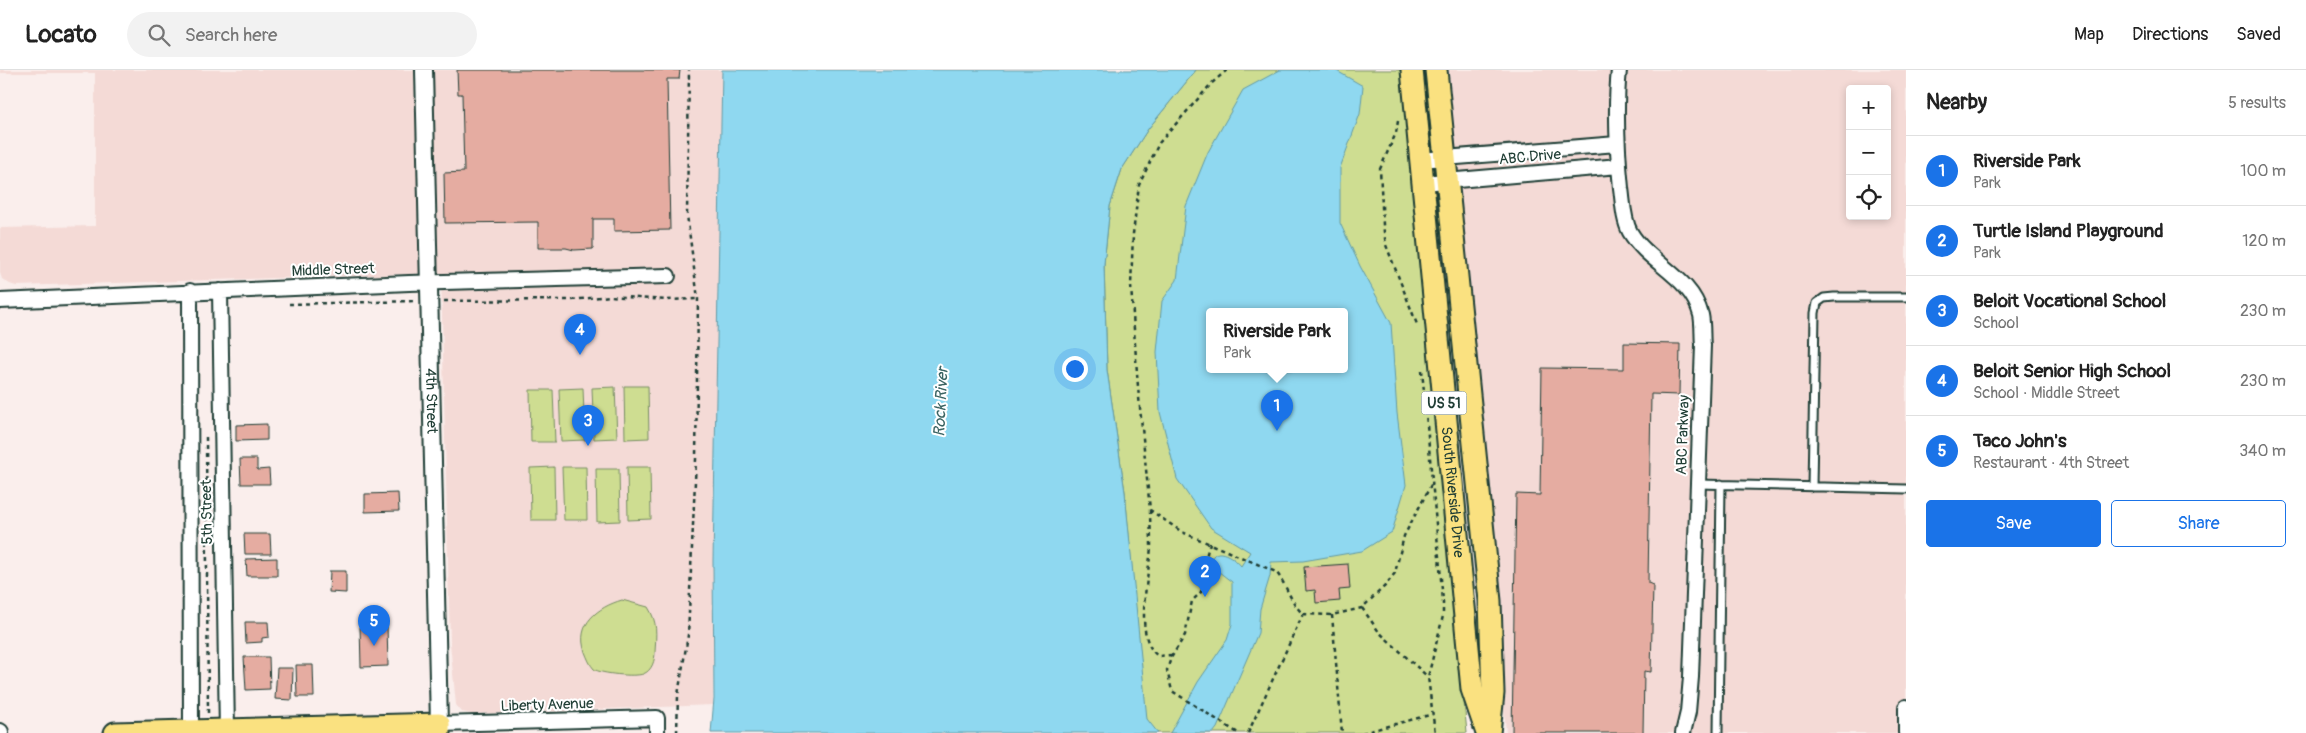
<!DOCTYPE html>
<meta charset="utf-8">
<style>
body{margin:0;font-family:Pangolin,sans-serif;background:#f2f2f2;color:#222}
.controls{position:absolute;right:15px;top:15px;display:grid;overflow:hidden;border-radius:5px;box-shadow:0 2px 8px #0003}
.controls button{width:45px;height:45px;display:grid;place-items:center;padding:0;border:0;border-bottom:1px solid #e0e0e0;background:#fff;color:#222;font:25px sans-serif}
.you{position:absolute;left:1074px;top:298px;width:18px;height:18px;margin:-12px;border:4px solid #fff;border-radius:50%;background:#1a73e8;box-shadow:0 0 0 8px #1a73e833}
.badge{display:grid;place-items:center;width:32px;height:32px;border-radius:50%;background:#1a73e8;color:#fff;font-size:16px;font-weight:700}
.pin{position:absolute;translate:-50% -41px;filter:drop-shadow(0 1px 2px #0008)}
.pin::after{content:'';position:absolute;top:26px;width:18px;height:15px;background:inherit;clip-path:polygon(0 0,100% 0,50% 100%)}
.popup{position:absolute;left:1206px;top:238px;width:142px;height:65px;box-sizing:border-box;display:grid;place-content:center;border-radius:5px;background:#fff;filter:drop-shadow(0 1px 4px #0005);font-size:16px;white-space:nowrap;color:#767676}
.popup b{font-size:19px;color:#222}
.popup::after{content:'';position:absolute;left:50%;top:100%;margin-left:-10px;border:10px solid transparent;border-top-color:#fff}
.list{margin:0;padding:0;list-style:none}
h2{display:flex;justify-content:space-between;align-items:center;height:65px;margin:0;padding:0 20px;font-size:21px}
h2 small{font-size:16px;font-weight:400;color:#767676}
.list li{display:grid;grid-template-columns:32px 1fr auto;gap:15px;align-items:center;box-sizing:border-box;height:70px;padding:0 20px;border-top:1px solid #e0e0e0}
.list b{display:block;font-size:19px;white-space:nowrap}
.list p{margin:0;font-size:16px;white-space:nowrap;color:#767676}
.list em{font-size:16px;font-style:normal;color:#767676}
.actions{display:flex;gap:10px;padding:15px 20px}
.actions a{flex:1;padding:11px 0;border:1px solid #1a73e8;border-radius:5px;text-align:center;font-size:18px;color:#1a73e8}
.actions .main{background:#1a73e8;color:#fff}
.icon{flex:none;width:28px;height:28px;fill:none;stroke:currentColor;stroke-width:2;stroke-linecap:round;stroke-linejoin:round}
.map{position:relative;flex:none;width:1906px;height:663px;overflow:hidden}
header{display:flex;align-items:center;gap:30px;box-sizing:border-box;height:70px;padding:0 25px;background:#fff;border-bottom:1px solid #e0e0e0}
header strong{font-size:24px}
nav{display:flex;gap:28px;margin-inline-start:auto;font-size:18px}
.search{width:350px;height:45px;background:#f2f2f2;display:flex;align-items:center;gap:12px;box-sizing:border-box;padding:0 18px;border-radius:28px;color:#767676;font-size:19px}
main{display:flex}
aside{flex:1;background:#fff}
.map>svg:first-child{display:block}
</style>
<header>
<strong>Locato</strong>
<div class="search"><svg class="icon" aria-label="search" viewBox="0 0 24 24"><circle cx="10" cy="10" r="6"/><path d="M15 15l6 6"/></svg>Search here</div>
<nav><a>Map</a><a>Directions</a><a>Saved</a></nav>
</header>
<main>
<div class="map">
<svg width="1906" height="663" viewBox="0 0 1906 663">
<rect width="100%" height="100%" fill="#faeeec"/>
<filter id="ink" filterUnits="userSpaceOnUse"><feTurbulence type="fractalNoise" baseFrequency=".02" numOctaves="2"/><feDisplacementMap in="SourceGraphic" scale="10" xChannelSelector="R" yChannelSelector="G"/><feConvolveMatrix kernelMatrix="1 2 1 2 8 2 1 2 1" color-interpolation-filters="sRGB"/></filter>
<g filter="url(#ink)">
<path fill="#f4dad6" fill-rule="evenodd" d="M0,0H722L713,491V635L472,644L462,642L456,635L450,573L441,203L16,216L10,214L2,209L0,203V158L95,156V3H0Z
M1446,0H1906V663H1506L1474,283ZM1850,19H1887V146H1850Z"/>
<path fill="#cedd91" stroke="#768d62" fill-rule="evenodd" d="M1196,0H1403L1467,663H1147L1125,422L1107,300L1104,194L1110,136L1122,99L1148,59ZM1210,242H1344V300H1210Z
M648,316L649,368L625,369L624,316Z
M615,317L617,368L594,369L592,318Z
M583,318L585,370L561,371L559,319Z
M530,320H553L555,372H531Z
M554,397L555,450H531L530,398Z
M586,397L587,450H564L562,397Z
M650,397L651,449L628,450L627,397Z
M596,399H619L620,451L597,452Z
M622,530L648,537C658,553 656,563 655,582C655,590 652,601 643,604C635,607 600,604 594,599C590,595 587,587 585,582C575,554 598,537 622,530Z"/>
<path fill="#8fd8f0" stroke="#629aa5" fill-rule="evenodd" d="M722,0H1196L1148,59L1122,99L1110,136L1104,194L1107,300L1125,422L1147,649L1158,663H711L714,629L713,491Z
M1280,0H1335L1363,16L1360,44L1340,98V153L1360,196L1391,253L1397,343L1406,415L1392,462L1362,481L1303,491L1271,492L1270,506L1260,539L1258,563L1217,658L1213,663H1170L1198,612L1227,570L1232,554V512L1210,495C1212,473 1233,486 1241,496L1250,482L1211,458L1177,409L1160,342L1157,282L1162,231L1177,210L1186,136L1208,82L1243,20ZM1210,242H1344V300H1210Z"/>
<path fill="#e5aca1" stroke="#1f3d34" d="M457,0H680L679,9H667L670,160L614,161V149H593V179L574,180L566,178H538V152L445,153L444,103L464,102L462,24H458Z
M1624,273L1680,274L1679,325L1651,324L1648,513L1653,515L1651,602L1644,601L1643,663H1512L1516,424L1540,425L1542,298L1624,299Z
M267,354V370L236,371V355Z
M240,389H257V400L269,399L270,414H241Z
M398,423L399,441L365,442V424Z
M244,464H270L271,484H245Z
M277,488V506H247L246,489Z
M1348,494L1350,519L1339,520L1340,531L1316,533L1315,520L1306,521L1304,497Z
M330,501H346V523L329,522Z
M245,552H268L269,567L262,568V572L246,573Z
M387,555L388,596L361,597L360,556Z
M244,587H269L270,619L246,620Z
M296,595H313L314,627H297Z
M277,598H293L292,630L275,629Z"/>
<g fill="none" stroke-linecap="round" stroke-linejoin="round">
<defs>
<path id="service" d="M1698,414L1906,419
M1812,417L1815,243L1817,233L1824,228L1834,227H1906
M1718,663L1721,414"/>
<path id="minor" d="M1619,0C1615,39 1617,78 1621,118C1623,132 1623,149 1630,162C1649,194 1691,206 1701,245C1703,254 1702,266 1703,275L1691,607L1688,642L1683,663
M1420,90L1617,74
M1423,113L1619,96
M190,221L191,663
M220,221L227,663
M0,231L409,213L668,206
M439,654L657,648V663
M1906,663V637"/>
<g id="tertiary">
<path id="s1" d="M424,0L439,654"/>
<path d="M0,662V663"/>
</g>
<g id="primary">
<path id="s2" d="M1412,0L1472,619L1487,663"/>
<path d="M1436,0L1490,531L1493,623L1489,663"/>
<path d="M115,663L439,654V663"/>
</g>
</defs>
<use href="#service" stroke="#1f3d34" stroke-width="11"/>
<use href="#minor" stroke="#1f3d34" stroke-width="18"/>
<use href="#tertiary" stroke="#1f3d34" stroke-width="20"/>
<use href="#primary" stroke="#1f3d34" stroke-width="25"/>
<path stroke="#1f3d34" stroke-width="2.5" stroke-dasharray="4 4" stroke-linecap="butt" d="M1227,0L1211,14L1159,73L1139,115L1133,164L1131,216L1138,317L1150,440L1182,462L1276,502C1287,515 1290,532 1303,544L1332,545L1362,538L1385,516L1395,503L1404,466L1432,413
M1398,51L1396,63L1380,99L1383,155L1386,175L1418,257
M444,231L571,230L610,226L666,230L698,229
M289,234L416,231
M1422,300L1443,531V546L1428,607L1435,663
M206,367L208,644
M1150,440C1150,452 1151,463 1151,475C1150,503 1132,567 1158,586L1173,585
M1210,473L1207,483L1205,512L1201,522L1192,531L1185,565L1171,588L1167,600L1172,621L1238,663
M1362,538L1379,562L1428,607
M1332,545L1342,663
M677,663L678,625L688,565L696,389L698,229L687,145L689,0
M1248,663L1303,544
M1362,663L1433,644"/>
<use href="#service" stroke="#fff" stroke-width="7"/>
<use href="#minor" stroke="#fff" stroke-width="14"/>
<use href="#tertiary" stroke="#fff" stroke-width="16"/>
<use href="#primary" stroke="#fae180" stroke-width="21"/>
</g>
</g>
<g text-anchor="middle" dominant-baseline="central" stroke-width="4" stroke-linejoin="round" paint-order="stroke">
<rect fill="#fff" stroke="#627771" stroke-width="1" x="1421.5" y="321.5" width="45" height="23" rx="4"/>
<g font-size="14" font-weight="bold" fill="#1f3d34">
<text x="1444" y="333">US 51</text>
</g>
<g font-size="15" fill="#1f3d34" stroke="#fff">
<text transform="translate(1530 87) rotate(-5)">ABC Drive</text>
<text transform="translate(333 200) rotate(-2)">Middle Street</text>
<text stroke="none"><textPath href="#s1" startOffset="331">4th Street</textPath></text>
<text transform="translate(1683 365) rotate(-88)">ABC Parkway</text>
<text stroke="none"><textPath href="#s2" startOffset="424">South Riverside Drive</textPath></text>
<text transform="translate(207 442) rotate(-91)">5th Street</text>
<text transform="translate(547 635) rotate(-2)">Liberty Avenue</text>
</g>
<g font-size="16" font-style="italic" fill="#3b6463" stroke="#fff">
<text transform="translate(941 332) rotate(-87)">Rock River</text>
</g>
</g>
</svg>
<div class="controls">
<button>+</button>
<button>−</button>
<button><svg class="icon" aria-label="locate" viewBox="0 0 24 24"><circle cx="12" cy="12" r="6"/><path d="M12 2v4M12 18v4M2 12h4M18 12h4"/></svg></button>
</div>
<div class="you"></div>
<div class="pin badge" style="left:1277px;top:361px">1</div>
<div class="popup"><b>Riverside Park</b>Park</div>
<div class="pin badge" style="left:1205px;top:527px">2</div>
<div class="pin badge" style="left:588px;top:376px">3</div>
<div class="pin badge" style="left:580px;top:285px">4</div>
<div class="pin badge" style="left:374px;top:576px">5</div>
</div>
<aside>
<h2>Nearby<small>5 results</small></h2>
<ul class="list">
<li><span class="badge">1</span><div><b>Riverside Park</b><p>Park</p></div><em>100 m</em></li>
<li><span class="badge">2</span><div><b>Turtle Island Playground</b><p>Park</p></div><em>120 m</em></li>
<li><span class="badge">3</span><div><b>Beloit Vocational School</b><p>School</p></div><em>230 m</em></li>
<li><span class="badge">4</span><div><b>Beloit Senior High School</b><p>School · Middle Street</p></div><em>230 m</em></li>
<li><span class="badge">5</span><div><b>Taco John's</b><p>Restaurant · 4th Street</p></div><em>340 m</em></li>
</ul>
<div class="actions"><a class="main">Save</a><a>Share</a></div>
</aside>
</main>
